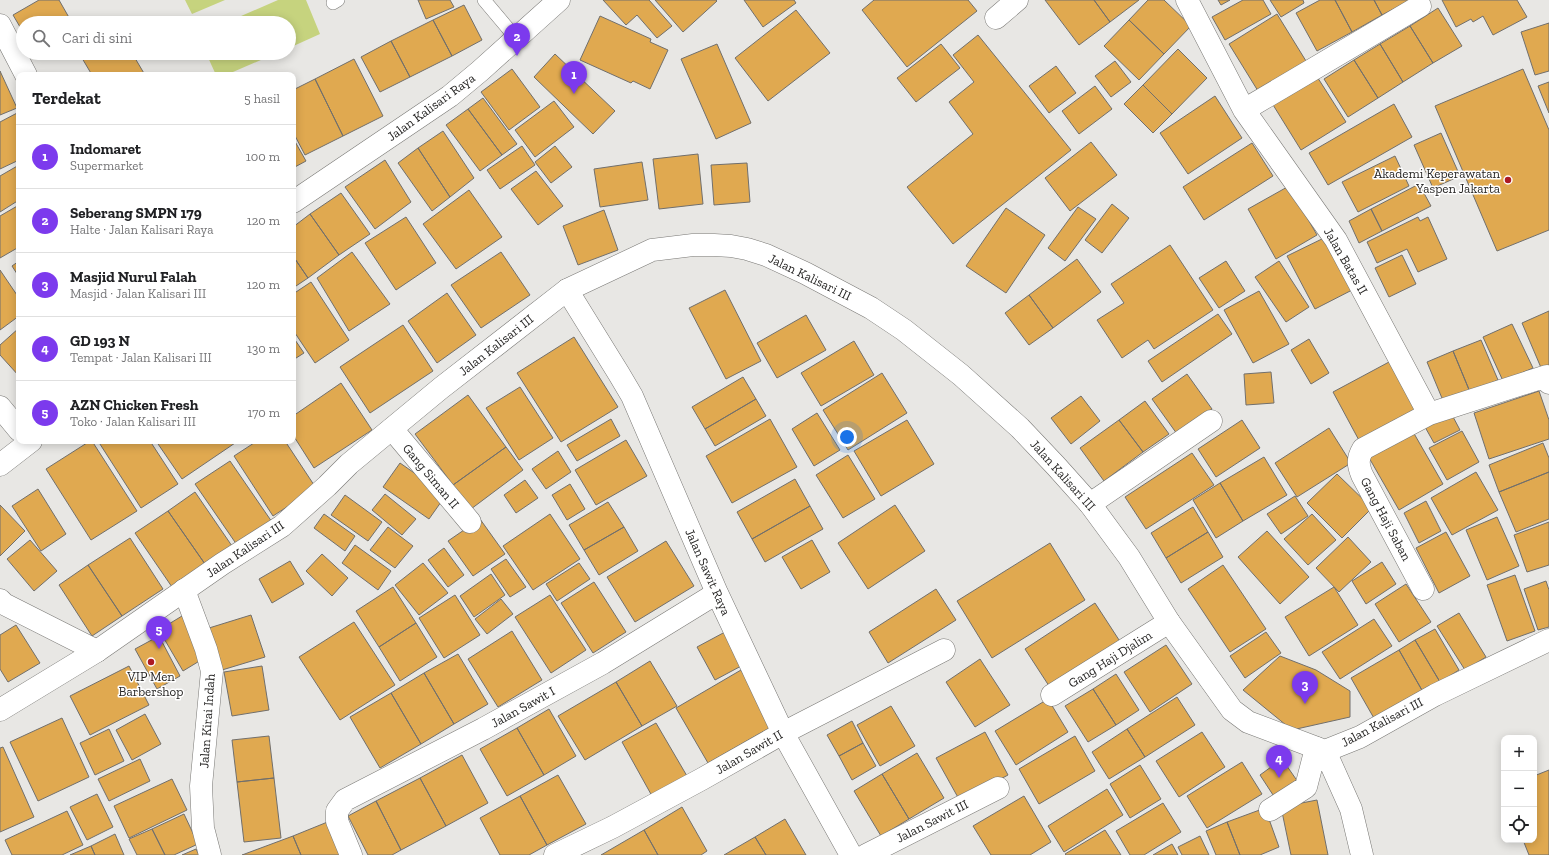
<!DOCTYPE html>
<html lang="id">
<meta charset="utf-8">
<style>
body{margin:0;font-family:"Zilla Slab",serif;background:#f6f6f6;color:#202124}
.controls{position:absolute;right:12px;bottom:12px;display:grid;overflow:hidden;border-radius:8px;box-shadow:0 2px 10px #0003}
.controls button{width:36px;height:36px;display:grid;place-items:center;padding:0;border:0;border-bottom:1px solid #e0e0e0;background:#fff;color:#202124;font:20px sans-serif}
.you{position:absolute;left:847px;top:437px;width:14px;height:14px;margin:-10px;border:3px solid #fff;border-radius:50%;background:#1a73e8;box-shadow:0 0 0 6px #1a73e833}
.badge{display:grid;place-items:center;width:26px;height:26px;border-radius:50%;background:#7c3aed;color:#fff;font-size:13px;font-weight:700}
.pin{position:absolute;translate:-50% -33px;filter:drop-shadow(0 1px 2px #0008)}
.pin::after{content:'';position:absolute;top:21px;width:14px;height:12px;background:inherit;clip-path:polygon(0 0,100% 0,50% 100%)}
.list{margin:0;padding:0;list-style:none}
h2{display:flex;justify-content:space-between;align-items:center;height:52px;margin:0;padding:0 16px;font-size:17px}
h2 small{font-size:13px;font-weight:400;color:#757577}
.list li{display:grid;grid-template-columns:26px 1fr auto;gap:12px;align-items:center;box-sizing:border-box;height:64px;padding:0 16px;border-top:1px solid #e0e0e0}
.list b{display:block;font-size:15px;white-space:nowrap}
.list p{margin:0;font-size:13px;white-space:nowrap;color:#757577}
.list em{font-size:13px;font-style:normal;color:#757577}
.icon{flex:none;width:22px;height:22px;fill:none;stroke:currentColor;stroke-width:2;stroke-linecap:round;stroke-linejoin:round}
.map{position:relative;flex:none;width:1549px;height:855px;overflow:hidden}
.search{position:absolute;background:#fff;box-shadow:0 2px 10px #0003;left:16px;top:16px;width:280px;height:44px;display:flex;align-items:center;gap:10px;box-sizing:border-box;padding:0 14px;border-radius:22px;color:#757577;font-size:15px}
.panel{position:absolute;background:#fff;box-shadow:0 2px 10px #0003;left:16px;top:72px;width:280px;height:372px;border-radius:8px}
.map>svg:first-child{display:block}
</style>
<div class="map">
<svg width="1549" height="855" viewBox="0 0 1549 855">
<rect width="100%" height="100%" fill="#e8e7e4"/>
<path fill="#c6d37e" d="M185,0H225L192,14Z
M278,0H306L320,34L289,48V23H225Z
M206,53H277L226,75H216Z"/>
<path fill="#e0a950" stroke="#716f6c" d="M39,0H59L71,21L67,23H23V32L13,15Z
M418,0H450L454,7L426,19Z
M603,0H649L672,26L657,38L637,15L626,25Z
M655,0H716L717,1L683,32Z
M744,0H794L796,3L763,27Z
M874,0H968L977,11L907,67L862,10Z
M1045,0H1094L1110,22L1079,45Z
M1094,0H1139L1110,22Z
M1148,0H1164L1191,26L1164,54L1129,20Z
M1218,0H1230L1221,5Z
M1243,0H1263L1271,14L1225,40L1212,17Z
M1270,0H1303L1304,3L1281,17Z
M1320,0H1335L1352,32L1317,51L1296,13Z
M1335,0H1374L1382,15L1352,32Z
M1374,0H1411L1382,15Z
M1442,0H1517L1527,17L1493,35L1483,16L1473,22L1471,19L1456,27Z
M464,5L482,40L452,56L433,20Z
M1438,8L1462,46L1433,63L1410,26Z
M796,10L830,53L768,101L735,58Z
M1277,14L1306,61L1258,91L1229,44Z
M600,16L651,39L650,42L668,50L650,89L633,81L631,83L580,60Z
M433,20L452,56L410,77L391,41Z
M1129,20L1164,54L1139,80L1104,46Z
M1549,23V71L1535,75L1521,32Z
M1410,26L1433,63L1403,82L1380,44Z
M978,35L1071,150L953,244L907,187L973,134L949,102L974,82L953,55Z
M391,41L410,77L380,92L361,57Z
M717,44L751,123L716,139L681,59Z
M941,44L960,68L916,102L897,78Z
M1380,44L1403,82L1378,98L1354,60Z
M1178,49L1207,78L1172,114L1143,85Z
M79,53H132L145,75H92Z
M555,54L615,111L593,134L534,77Z
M354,59L383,116L343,136L315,79Z
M1354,60L1378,98L1348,117L1324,79Z
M1115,61L1131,82L1111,97L1095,76Z
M1056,66L1076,93L1049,113L1029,86Z
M512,69L540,107L509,130L481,92Z
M1523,69L1549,130V230L1497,251L1435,106Z
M0,71L17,108L0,115Z
M1314,72L1346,122L1301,150L1270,100Z
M315,79L343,136L305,155L293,132V90Z
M1549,82V113L1538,86Z
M1143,85L1172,114L1153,133L1124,104Z
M1095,86L1112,109L1079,134L1062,111Z
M1215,96L1242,138L1188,174L1160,133Z
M483,98L517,144L502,155L468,109Z
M554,101L574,127L535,157L515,130Z
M1394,104L1412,137L1328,185L1309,153Z
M468,109L502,155L480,171L446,125Z
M19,112V160L0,169V122Z
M443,131L474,178L450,197L418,148Z
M1441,133L1460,176L1433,188L1414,145Z
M293,138L306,161L293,168Z
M1091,142L1117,175L1070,211L1045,178Z
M1252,143L1273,176L1204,220L1183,187Z
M522,146L535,165L500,189L487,170Z
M555,146L572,167L551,183L535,162Z
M418,148L450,197L432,211L398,163Z
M698,154L703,204L659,209L653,159Z
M1395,156L1409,186L1358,212L1342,182Z
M385,160L411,202L375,229L345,187Z
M642,162L648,200L600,207L594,169Z
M747,163L750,202L714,205L711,165Z
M19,165V200L0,212V176Z
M536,171L563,206L538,225L511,189Z
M1419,184L1431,206L1382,231L1371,209Z
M1289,186L1317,235L1276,259L1248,209Z
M469,190L502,237L456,269L423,224Z
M341,193L370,234L339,255L310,214Z
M1112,204L1129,218L1102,253L1085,240Z
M19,205V247L0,258V216Z
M1078,207L1096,219L1065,261L1048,248Z
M1006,208L1045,235L1006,293L966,266Z
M1371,209L1382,231L1359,243L1349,221Z
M604,210L618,250L578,265L563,226Z
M310,214L339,255L308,278L293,256V227Z
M406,217L436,263L396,290L365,243Z
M1418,217L1420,221L1428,217L1447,259L1418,272L1407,249L1377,263L1367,242Z
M1328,236L1356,288L1315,309L1287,256Z
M1170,245L1213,310L1154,349L1148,340L1122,358L1097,320L1124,303L1111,284Z
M352,252L390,304L349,331L317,278Z
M501,252L530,295L481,328L451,285Z
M1402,255L1416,284L1389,297L1375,268Z
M293,256L308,278L293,288Z
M1077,259L1101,292L1053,328L1029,295Z
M19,261V277L12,266Z
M1226,261L1245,291L1219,308L1199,278Z
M1279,261L1309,307L1286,322L1255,277Z
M0,270L19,298V316L0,330Z
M311,282L349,340L315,363L293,330V294Z
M725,290L761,361L726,379L689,308Z
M1259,291L1289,344L1253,363L1224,310Z
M447,293L476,335L437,363L408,321Z
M1029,295L1053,328L1029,345L1005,313Z
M1549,311V367L1542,370L1522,323Z
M1218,314L1232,334L1162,382L1148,361Z
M806,315L826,350L777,378L757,343Z
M1512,324L1533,368L1503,381L1483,337Z
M403,325L433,371L370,413L340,367Z
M19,328V376L0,355V345Z
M293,337L304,353L293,360Z
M574,337L618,407L561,442L517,373Z
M1309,339L1329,373L1311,384L1291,350Z
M1481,340L1498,380L1470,392L1453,351Z
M854,341L874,375L821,406L801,373Z
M1453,351L1470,392L1444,403L1427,362Z
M1389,362L1418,414L1361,444L1333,392Z
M1271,372L1274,403L1246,405L1244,374Z
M882,373L907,413L848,450L823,410Z
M1187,374L1212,409L1177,434L1152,399Z
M743,377L756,399L705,429L692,407Z
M341,383L372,430L314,468L293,435V416Z
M520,387L553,438L519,460L486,408Z
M1539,391L1549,420V439L1489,459L1474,413Z
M468,395L506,447L453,485L415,434Z
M1081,396L1100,421L1071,444L1051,418Z
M756,399L766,416L715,446L705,429Z
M1145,401L1169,434L1143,452L1119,420Z
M817,413L840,450L814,466L792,429Z
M1451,413L1460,430L1434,443L1425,427Z
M611,419L620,436L577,461L567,445Z
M770,419L797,467L732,503L706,456Z
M907,420L934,464L881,496L854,451Z
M1119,420L1143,452L1104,481L1080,448Z
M1242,420L1260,448L1216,477L1198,449Z
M1329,428L1351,463L1297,497L1275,463Z
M1412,430L1443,484L1399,510L1368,456Z
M1462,431L1479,462L1447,480L1429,448Z
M626,440L647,476L596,505L575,470Z
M90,441H92L137,511L91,540L46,469Z
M98,441H150L178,484L141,508Z
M156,441H238L182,479Z
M257,441H285L316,488L273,516L234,456Z
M1543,443L1549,458V472L1499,492L1489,465Z
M506,447L523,470L471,509L453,485Z
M558,451L571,472L546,489L532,469Z
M1192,453L1214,485L1146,529L1125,497Z
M848,455L875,499L843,518L816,475Z
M1264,457L1287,495L1243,521L1220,483Z
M230,461L272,522L237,545L195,484Z
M400,463L446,495L429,519L383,487Z
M1476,472L1498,510L1452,535L1431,498Z
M1549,472V519L1516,532L1499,492Z
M1337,474L1372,508L1342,538L1307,503Z
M795,479L810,506L752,539L737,512Z
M525,480L538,498L516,513L504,495Z
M1220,483L1243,521L1216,538L1193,500Z
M570,484L585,509L567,520L552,495Z
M38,489L66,534L41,551L12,506Z
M195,492L232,546L205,564L168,511Z
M385,494L416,519L402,535L372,510Z
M345,495L382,522L368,541L331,515Z
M1295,496L1308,516L1281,534L1267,514Z
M1426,501L1441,531L1419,543L1404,513Z
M608,502L624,527L584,550L569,525Z
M0,505L25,531L0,556Z
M895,505L925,551L868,589L838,543Z
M810,506L823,529L765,562L752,539Z
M1193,507L1208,532L1166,558L1151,533Z
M168,511L205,564L172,587L135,533Z
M324,514L355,536L345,551L314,528Z
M550,514L580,559L533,590L503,546Z
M1312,514L1336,540L1308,565L1284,539Z
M1497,517L1519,566L1487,580L1466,530Z
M480,519L505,554L473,576L448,541Z
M1549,522V565L1527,572L1514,535Z
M388,527L413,546L395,568L370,550Z
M624,527L638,551L599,575L584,550Z
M1267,531L1309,577L1280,604L1238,557Z
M1208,532L1223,557L1181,583L1166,558Z
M1446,532L1470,576L1439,593L1416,548Z
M1348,537L1371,562L1339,592L1316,568Z
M130,538L163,589L122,616L88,565Z
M30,540L57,571L34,591L7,559Z
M812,540L830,572L801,589L782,557Z
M666,541L694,586L635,622L607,577Z
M1050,543L1085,600L992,658L957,601Z
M355,545L391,571L378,590L342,563Z
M444,548L464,575L448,587L428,560Z
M322,554L348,578L332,596L306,571Z
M506,559L526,587L510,597L491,569Z
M290,561L304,584L272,603L259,579Z
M1382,562L1396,584L1366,604L1352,581Z
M423,563L448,593L419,615L395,585Z
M579,563L590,579L557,601L546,584Z
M88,565L122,616L92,636L59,585Z
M1223,565L1266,629L1230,652L1188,589Z
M491,574L505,595L474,617L460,596Z
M1515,575L1535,631L1507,641L1487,585Z
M1546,581L1549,590V627L1538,630L1524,589Z
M594,582L626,632L593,653L561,603Z
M1406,584L1431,622L1399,642L1375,604Z
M393,587L416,623L379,647L356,611Z
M1334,587L1358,625L1309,656L1285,617Z
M936,589L956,620L888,663L869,632Z
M455,595L480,635L444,658L419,618Z
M550,595L586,650L551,673L515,617Z
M501,599L513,614L487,634L475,619Z
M1095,603L1121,643L1051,689L1025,649Z
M1459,613L1486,657L1465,670L1437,626Z
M251,615L265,657L222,670L209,628Z
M182,616L206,657L183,671L159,630Z
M1374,619L1392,646L1340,679L1322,652Z
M354,622L395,685L340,720L299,657Z
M416,623L437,657L400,681L379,647Z
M16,625L40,663L8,682L0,669V635Z
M1435,629L1459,670L1440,682L1415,640Z
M512,631L542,680L498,707L468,659Z
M725,632L743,665L715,680L697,647Z
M1266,632L1281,653L1245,678L1230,656Z
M159,636L180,676L157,689L135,649Z
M1415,640L1440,682L1423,692L1399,650Z
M1166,645L1192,684L1150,712L1124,672Z
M1399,650L1423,692L1375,720L1351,678Z
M458,654L488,704L454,724L424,673Z
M1280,656L1316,670L1350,691V717L1292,730L1243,690Z
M980,659L1010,705L975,727L946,682Z
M650,661L677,706L642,726L616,682Z
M129,666L149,705L90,735L70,696Z
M262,666L269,710L232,716L224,672Z
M741,670L773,726L708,763L676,708Z
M424,673L454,724L421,744L391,693Z
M1116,674L1139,710L1116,725L1093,689Z
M616,682L642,726L585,760L558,716Z
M1093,689L1116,725L1088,742L1065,706Z
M391,693L421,744L380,768L350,717Z
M1177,697L1195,725L1145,757L1127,729Z
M1048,699L1068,732L1016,765L995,731Z
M891,706L915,746L880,766L857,725Z
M549,709L576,756L544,775L517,728Z
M145,714L161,744L132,760L116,730Z
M62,718L89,777L38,801L10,742Z
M852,721L863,743L839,756L827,735Z
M656,723L687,776L652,796L622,742Z
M517,728L544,775L507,796L480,749Z
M109,729L124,761L95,775L80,743Z
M1127,729L1145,757L1109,779L1092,752Z
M985,732L1008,775L960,801L936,758Z
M1202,732L1225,767L1179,797L1156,761Z
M269,736L274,778L237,782L232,740Z
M1075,736L1095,771L1039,804L1019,769Z
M863,743L876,766L852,780L839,756Z
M3,747L34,817L0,832V748Z
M917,753L944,798L909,819L882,774Z
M462,755L488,803L446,826L420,778Z
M140,759L150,781L109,801L98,779Z
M1282,759L1298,782L1275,798L1260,775Z
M1242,762L1262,794L1207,828L1187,796Z
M1140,765L1161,799L1130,818L1110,784Z
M1549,770V855H1529L1523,840H1534V776Z
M882,774L909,819L881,836L854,791Z
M558,775L586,824L547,845L520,796Z
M274,778L281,838L244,842L237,782Z
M420,778L446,826L401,850L376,801Z
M172,779L187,810L129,838L114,806Z
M1107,789L1123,815L1064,852L1048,826Z
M97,794L113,827L87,840L70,807Z
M520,796L547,845L529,855H500L480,818Z
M1024,796L1051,842L1030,855H991L973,826Z
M1317,800L1328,855H1291L1281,807Z
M376,801L401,850L392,855H368L348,816Z
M1163,803L1181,832L1144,855H1130L1116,831Z
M682,807L707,851L701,855H658L644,830Z
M1265,808L1279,847L1260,855H1240L1227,822Z
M67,811L83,845L62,855H12L5,840Z
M184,814L198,844L174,855H165L152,829Z
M785,819L806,855H766L755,837Z
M330,821L344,855H301L293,836Z
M1227,822L1240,855H1216L1206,831Z
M152,829L165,855H137L129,839Z
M644,830L658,855H601Z
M1105,830L1121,855H1066L1065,854Z
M115,834L124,855H95L91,846Z
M293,836L301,855H242Z
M1200,836L1209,855H1182L1178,847Z
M755,837L766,855H724Z
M1172,844L1178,855H1153Z
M91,846L95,855H70Z
M196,849L199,855H182Z"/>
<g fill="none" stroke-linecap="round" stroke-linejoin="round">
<defs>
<path id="service" d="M484,0L516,38
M333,3L338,0"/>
<path id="minor" d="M1187,0L1244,110L1336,240L1429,414L1547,376L1549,383
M996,18L1017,0
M0,25L26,75
M1244,110L1420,6
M567,290L619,374L632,396L717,593L783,733L851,855
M0,407L19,430
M392,429L470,522
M1090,504L1211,421
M1423,589L1362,475C1358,465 1357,459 1363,449L1429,414
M184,590L206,649L212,671L201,786L203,828L210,855
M0,600L4,604L97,651
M1052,695L1169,622
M1325,751L1351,809L1362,855
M1270,810L1306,787L1316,748
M351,855L337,821V811L345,800L483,729L603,663L717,593
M555,855L613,827L702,779L783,733L944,650
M866,855L998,788"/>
<path id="tertiary" d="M293,202L450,96L480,71L559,0
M0,465L31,441
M0,710L97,651L222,564L282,526L327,486L349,464L441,388L567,290L652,250L693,245H714L731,246L747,249L766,255L805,273L871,308L904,330L961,375L1020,428L1056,466L1090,504L1129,557L1169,622L1232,710L1248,722L1325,751L1360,737L1435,695L1549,640"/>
</defs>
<use href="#service" stroke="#797875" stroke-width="14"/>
<use href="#minor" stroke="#797875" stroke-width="23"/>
<use href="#tertiary" stroke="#797875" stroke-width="23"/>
<use href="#service" stroke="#fff" stroke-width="13"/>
<use href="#minor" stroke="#fff" stroke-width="22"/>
<use href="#tertiary" stroke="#fff" stroke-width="22"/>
</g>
<g fill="#ad1a23" stroke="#fff" stroke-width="1.5">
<circle cx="1508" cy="180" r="4"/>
<circle cx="151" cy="662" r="4"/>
</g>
<g text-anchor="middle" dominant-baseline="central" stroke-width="3" stroke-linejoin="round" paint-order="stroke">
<g font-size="13" fill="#272625" stroke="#fff">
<text transform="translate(431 107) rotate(-36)">Jalan Kalisari Raya</text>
<text transform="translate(1346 261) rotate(60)">Jalan Batas II</text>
<text transform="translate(810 277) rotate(26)">Jalan Kalisari III</text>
<text transform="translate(496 345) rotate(-38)">Jalan Kalisari III</text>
<text transform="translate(1063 475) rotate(48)">Jalan Kalisari III</text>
<text transform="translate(431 476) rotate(50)">Gang Siman II</text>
<text transform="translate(1386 519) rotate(62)">Gang Haji Saban</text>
<text transform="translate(245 549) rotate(-34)">Jalan Kalisari III</text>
<text transform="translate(708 572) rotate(66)">Jalan Sawit Raya</text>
<text transform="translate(1110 659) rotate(-32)">Gang Haji Djalim</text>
<text transform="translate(523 707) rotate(-29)">Jalan Sawit I</text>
<text transform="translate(207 721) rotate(-86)">Jalan Kirai Indah</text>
<text transform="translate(1382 722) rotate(-28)">Jalan Kalisari III</text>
<text transform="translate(749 752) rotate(-30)">Jalan Sawit II</text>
<text transform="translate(932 821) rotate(-27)">Jalan Sawit III</text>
</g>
<g font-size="13" fill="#272625" stroke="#fff" text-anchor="end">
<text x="1500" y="173">Akademi Keperawatan<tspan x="1500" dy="15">Yaspen Jakarta</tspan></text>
<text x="151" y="676" text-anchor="middle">VIP Men<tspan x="151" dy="15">Barbershop</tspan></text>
</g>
</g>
</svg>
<div class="controls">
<button>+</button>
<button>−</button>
<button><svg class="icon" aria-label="locate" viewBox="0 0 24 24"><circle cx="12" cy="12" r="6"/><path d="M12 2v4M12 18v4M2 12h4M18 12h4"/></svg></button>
</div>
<div class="you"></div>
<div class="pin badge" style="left:574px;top:94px">1</div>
<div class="pin badge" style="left:517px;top:56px">2</div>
<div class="pin badge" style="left:1305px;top:704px">3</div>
<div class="pin badge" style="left:1279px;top:778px">4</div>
<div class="pin badge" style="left:159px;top:649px">5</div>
<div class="search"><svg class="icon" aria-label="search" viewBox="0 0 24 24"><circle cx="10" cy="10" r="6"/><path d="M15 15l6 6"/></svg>Cari di sini</div>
<section class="panel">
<h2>Terdekat<small>5 hasil</small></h2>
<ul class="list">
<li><span class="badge">1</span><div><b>Indomaret</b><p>Supermarket</p></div><em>100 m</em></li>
<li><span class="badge">2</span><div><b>Seberang SMPN 179</b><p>Halte · Jalan Kalisari Raya</p></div><em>120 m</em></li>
<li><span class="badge">3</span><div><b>Masjid Nurul Falah</b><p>Masjid · Jalan Kalisari III</p></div><em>120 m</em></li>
<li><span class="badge">4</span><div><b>GD 193 N</b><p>Tempat · Jalan Kalisari III</p></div><em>130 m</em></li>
<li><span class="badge">5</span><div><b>AZN Chicken Fresh</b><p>Toko · Jalan Kalisari III</p></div><em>170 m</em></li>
</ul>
</section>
</div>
